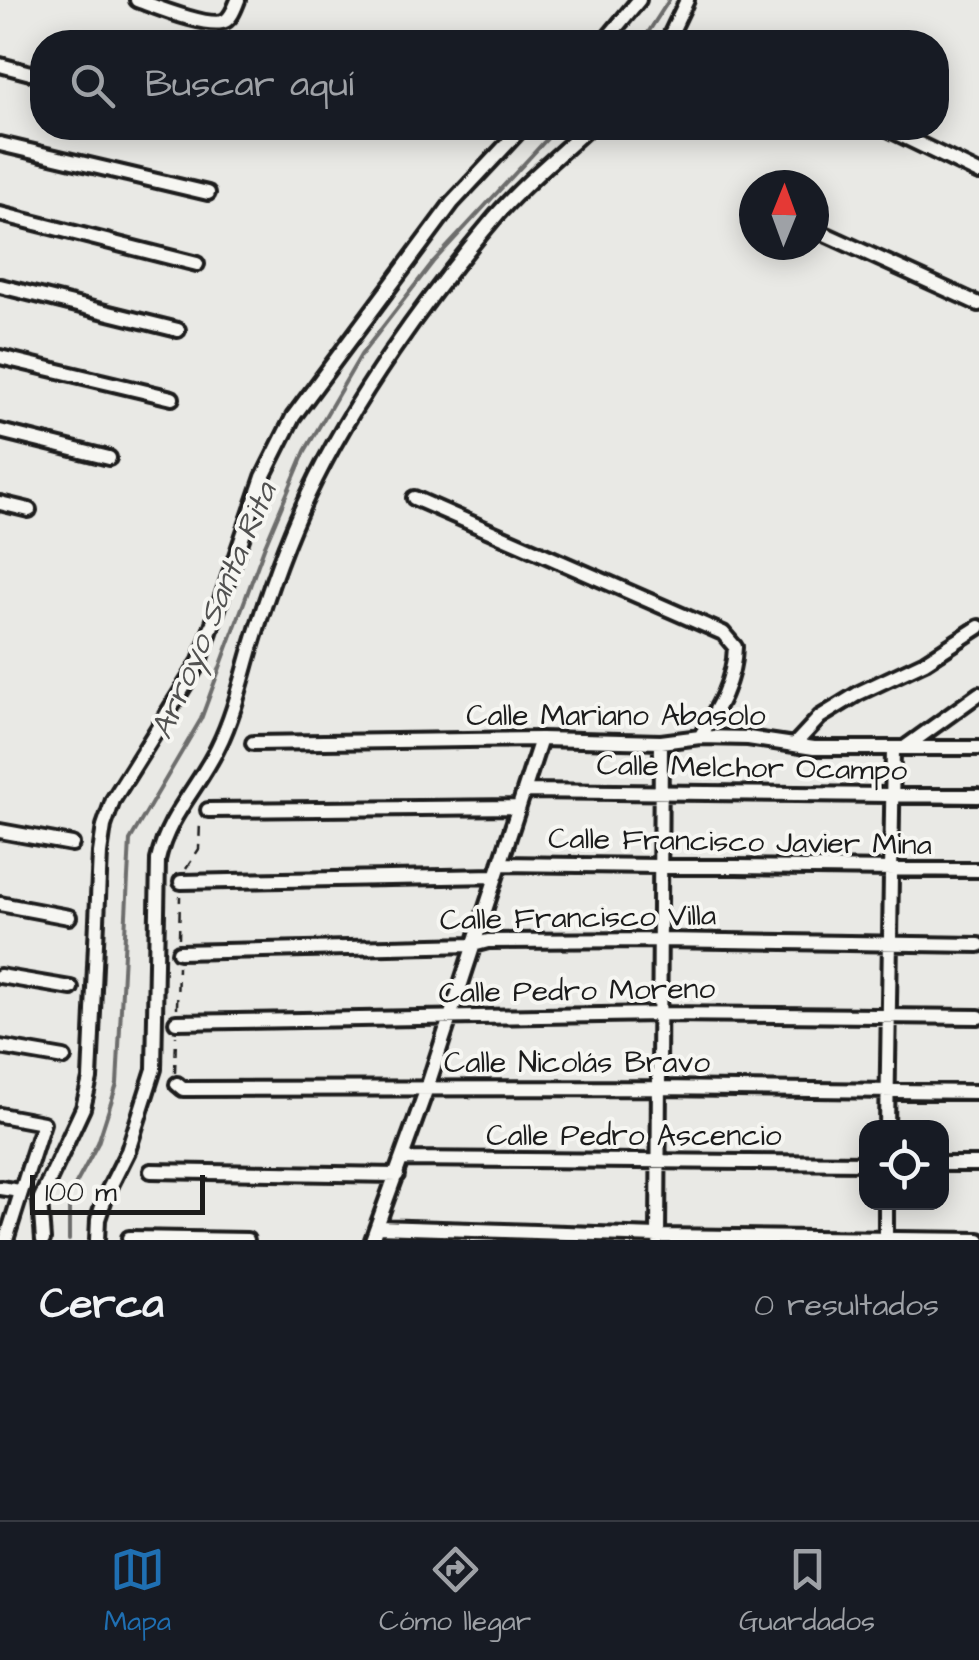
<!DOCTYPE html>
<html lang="es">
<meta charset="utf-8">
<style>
body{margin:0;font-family:"Architects Daughter",sans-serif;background:#242831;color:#f1f3f6}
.controls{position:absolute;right:30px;bottom:30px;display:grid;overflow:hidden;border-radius:20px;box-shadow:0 5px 25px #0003}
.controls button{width:90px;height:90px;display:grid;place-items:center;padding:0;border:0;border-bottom:2px solid #363941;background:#171b24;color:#f1f3f6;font:50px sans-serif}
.compass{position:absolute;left:739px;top:170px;width:90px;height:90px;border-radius:50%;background:#171b24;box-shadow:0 5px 25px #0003;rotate:1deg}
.scale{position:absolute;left:30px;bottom:25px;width:175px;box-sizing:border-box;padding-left:10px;border:5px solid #1c1c1c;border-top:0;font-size:28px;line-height:35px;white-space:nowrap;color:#1c1c1c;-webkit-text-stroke:8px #f6f6f2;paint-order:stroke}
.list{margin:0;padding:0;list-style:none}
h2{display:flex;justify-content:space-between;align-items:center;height:130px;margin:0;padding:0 40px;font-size:42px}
h2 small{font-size:32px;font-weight:400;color:#9ea1a6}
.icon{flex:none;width:55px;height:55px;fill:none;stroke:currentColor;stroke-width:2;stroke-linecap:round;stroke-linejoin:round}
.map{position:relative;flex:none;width:979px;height:1240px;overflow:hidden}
.search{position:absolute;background:#171b24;box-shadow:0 5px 25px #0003;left:30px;right:30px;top:30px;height:110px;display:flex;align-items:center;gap:25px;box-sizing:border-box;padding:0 35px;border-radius:40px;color:#9ea1a6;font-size:38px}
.sheet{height:280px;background:#171b24}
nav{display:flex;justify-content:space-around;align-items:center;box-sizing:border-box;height:140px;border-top:2px solid #363941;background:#171b24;font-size:28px;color:#9ea1a6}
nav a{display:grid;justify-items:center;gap:5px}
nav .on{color:#1f6fb2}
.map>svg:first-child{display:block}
</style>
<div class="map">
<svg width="979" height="1240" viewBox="0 0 979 1240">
<rect width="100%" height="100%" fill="#e9e9e5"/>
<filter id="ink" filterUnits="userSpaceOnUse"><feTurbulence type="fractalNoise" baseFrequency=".01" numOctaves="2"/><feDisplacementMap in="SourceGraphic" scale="20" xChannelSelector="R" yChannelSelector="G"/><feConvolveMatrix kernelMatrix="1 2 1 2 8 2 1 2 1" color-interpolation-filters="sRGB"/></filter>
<g filter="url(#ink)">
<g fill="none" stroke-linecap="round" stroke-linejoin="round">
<path stroke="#6d6d6c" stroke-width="4" d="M642,42L669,0
M69,1240V1197L98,1143L117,1084L130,840L201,719L264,548L305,451L361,355L433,262L557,128"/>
<defs>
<path id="minor" d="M137,0C154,6 210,29 225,21C232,17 235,7 238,0
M604,42L639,0
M667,42L687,0
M0,65L42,76
M886,128L979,173
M0,144L208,193
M0,214L197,264
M814,229L979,304
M0,286L178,330
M0,357L172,398
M0,431L109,458
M414,498L723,633L735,647C734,682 718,708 700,737
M0,503L29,510
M253,743L541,739L661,742L700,737L748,738L814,748H979
M794,745L820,717L859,693L925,662L979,627
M904,748L979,694
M524,791L979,796
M208,810L519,807
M0,831L72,844
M500,864L979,870
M181,882L496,876
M0,904L69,917
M179,952L473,945L488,941L660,940L979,945
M0,976L71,988
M176,1022L659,1014L979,1017
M0,1047L64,1058
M177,1084L183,1089L659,1088L979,1092
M0,1115L43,1123L6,1240
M887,1128L893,749
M402,1159L866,1163
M942,1164H979
M151,1171L397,1175
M0,1188L20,1191
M377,1227L658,1236L979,1240
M129,1238L247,1240
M658,1239L661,742
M43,1240L40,1200L83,1108L90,1079L100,853L104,826L113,800L200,661L263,477L293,417L452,203L522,128
M97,1240L98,1219L106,1195L128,1151L154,1069L158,860C168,815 199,787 218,747C234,715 242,679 252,645C267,595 285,543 308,495C352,401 427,297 495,217C522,185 557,157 588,128
M372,1240L427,1088L541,739
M886,1240V1202"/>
</defs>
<use href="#minor" stroke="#1c1c1c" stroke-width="20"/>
<path stroke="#1c1c1c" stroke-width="2.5" stroke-dasharray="10 8" stroke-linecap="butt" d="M186,869L199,849L200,821
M179,938L180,896
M177,1008L178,966
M175,1073L176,1036"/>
<use href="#minor" stroke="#f6f6f2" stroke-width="12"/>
</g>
</g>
<g text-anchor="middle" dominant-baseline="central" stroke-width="8" stroke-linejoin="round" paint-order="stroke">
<g font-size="30" fill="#1c1c1c" stroke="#f6f6f2">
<text x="616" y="716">Calle Mariano Abasolo</text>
<text transform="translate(752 768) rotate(1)">Calle Melchor Ocampo</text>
<text transform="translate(740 842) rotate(1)">Calle Francisco Javier Mina</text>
<text transform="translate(578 918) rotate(-1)">Calle Francisco Villa</text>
<text transform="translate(577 991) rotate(-1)">Calle Pedro Moreno</text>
<text x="577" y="1063">Calle Nicolás Bravo</text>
<text x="634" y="1136">Calle Pedro Ascencio</text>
</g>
<g font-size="32" font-style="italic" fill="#525251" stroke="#f6f6f2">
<text transform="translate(214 611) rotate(-67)">Arroyo Santa Rita</text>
</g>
</g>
</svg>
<div class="controls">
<button><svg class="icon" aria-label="locate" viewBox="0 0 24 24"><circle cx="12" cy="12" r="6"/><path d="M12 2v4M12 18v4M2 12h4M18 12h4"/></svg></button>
</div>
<svg class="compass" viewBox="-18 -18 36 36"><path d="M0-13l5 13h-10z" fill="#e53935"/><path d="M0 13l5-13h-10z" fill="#9ea1a6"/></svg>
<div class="scale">100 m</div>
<div class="search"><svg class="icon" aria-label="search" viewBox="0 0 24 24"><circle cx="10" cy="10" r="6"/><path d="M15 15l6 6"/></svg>Buscar aquí</div>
</div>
<section class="sheet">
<h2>Cerca<small>0 resultados</small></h2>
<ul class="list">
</ul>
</section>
<nav>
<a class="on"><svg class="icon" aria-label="map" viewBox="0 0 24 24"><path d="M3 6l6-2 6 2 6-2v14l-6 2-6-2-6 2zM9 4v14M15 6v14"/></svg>Mapa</a>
<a><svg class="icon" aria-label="directions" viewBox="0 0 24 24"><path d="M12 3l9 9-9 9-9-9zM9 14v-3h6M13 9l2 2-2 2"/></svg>Cómo llegar</a>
<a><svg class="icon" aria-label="saved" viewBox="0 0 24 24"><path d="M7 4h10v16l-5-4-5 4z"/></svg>Guardados</a>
</nav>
